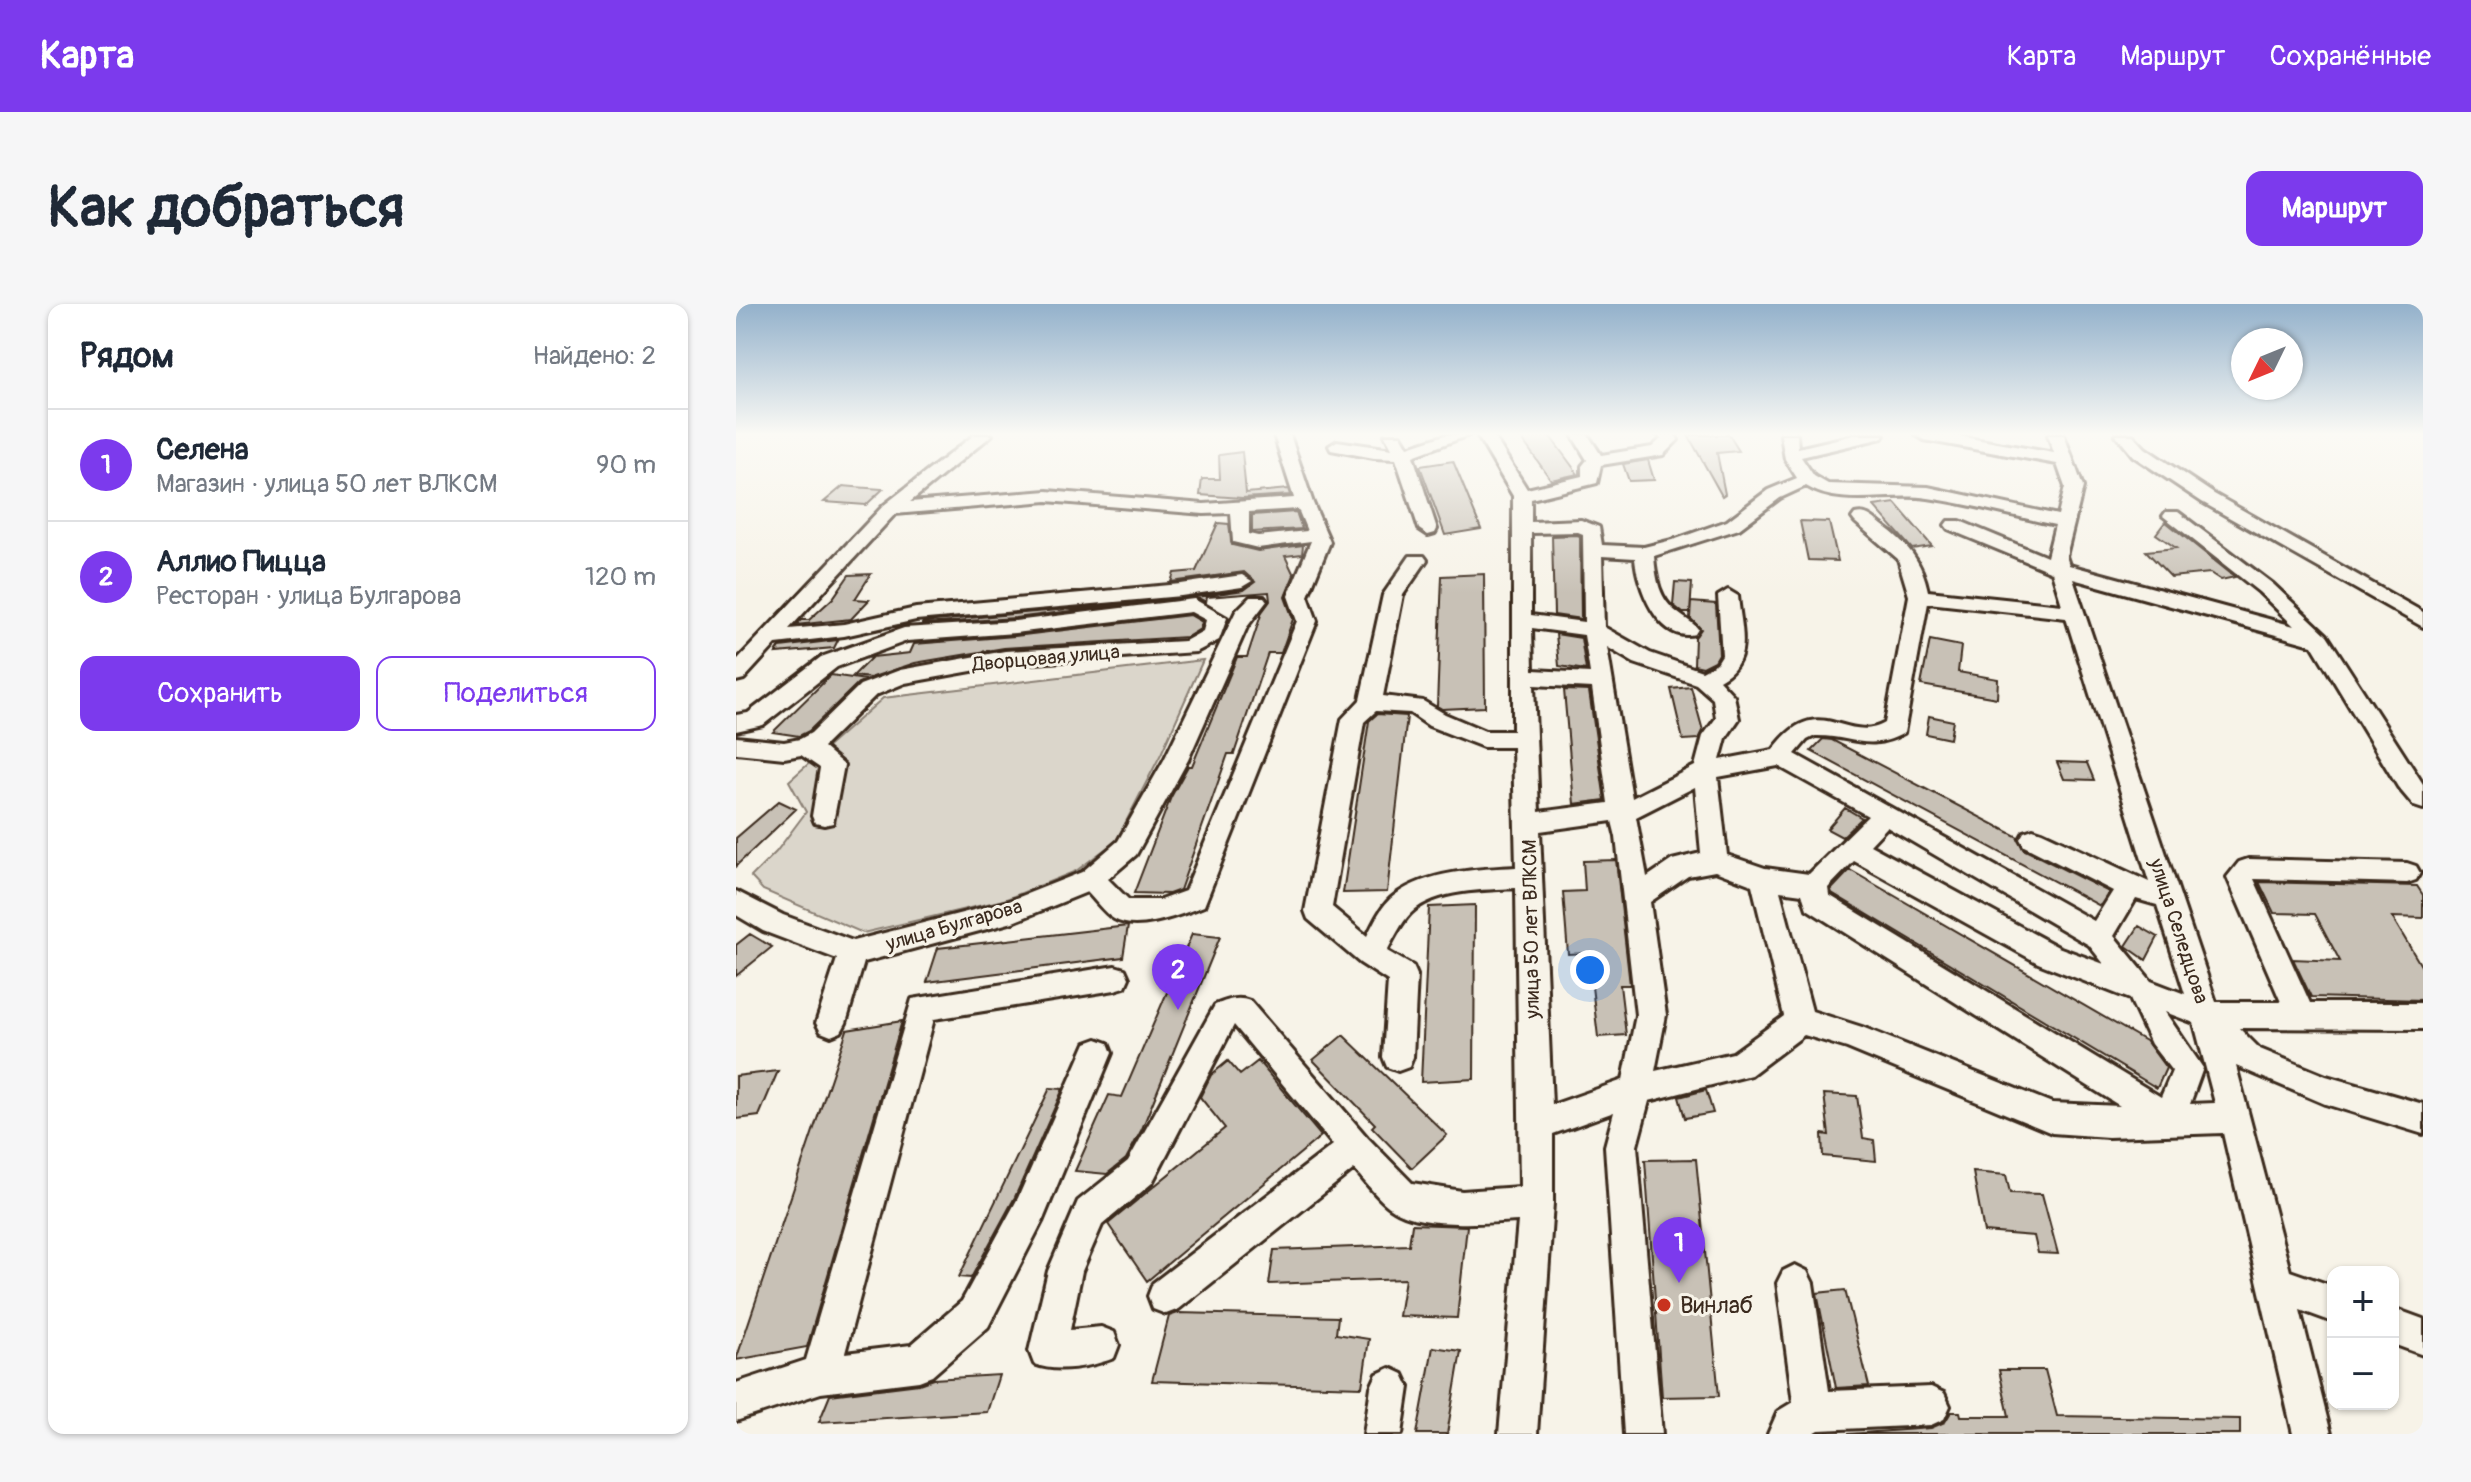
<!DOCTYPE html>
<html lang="ru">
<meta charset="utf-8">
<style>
body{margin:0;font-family:Pangolin,sans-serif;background:#f6f6f7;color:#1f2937}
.controls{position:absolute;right:24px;bottom:24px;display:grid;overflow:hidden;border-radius:16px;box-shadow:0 2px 6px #0004}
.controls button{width:72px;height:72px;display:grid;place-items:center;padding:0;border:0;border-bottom:2px solid #e0e1e3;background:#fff;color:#1f2937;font:40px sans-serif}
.compass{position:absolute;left:1495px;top:24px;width:72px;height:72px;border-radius:50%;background:#fff;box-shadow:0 2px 6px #0004;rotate:227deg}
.you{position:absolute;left:854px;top:666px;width:28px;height:28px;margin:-20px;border:6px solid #fff;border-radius:50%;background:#1a73e8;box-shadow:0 0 0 12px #1a73e833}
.badge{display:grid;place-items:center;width:52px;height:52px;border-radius:50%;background:#7c3aed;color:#fff;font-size:26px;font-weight:700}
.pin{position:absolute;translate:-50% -66px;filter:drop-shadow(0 2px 4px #0008)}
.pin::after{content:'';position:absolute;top:42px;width:28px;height:24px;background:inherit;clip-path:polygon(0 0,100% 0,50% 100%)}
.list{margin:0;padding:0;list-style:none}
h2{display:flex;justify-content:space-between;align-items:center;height:104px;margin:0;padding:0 32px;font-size:34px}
h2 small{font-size:26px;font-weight:400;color:#747a83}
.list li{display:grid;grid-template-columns:52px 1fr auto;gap:24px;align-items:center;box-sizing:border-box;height:112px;padding:0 32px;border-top:2px solid #e0e1e3}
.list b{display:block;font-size:30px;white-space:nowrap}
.list p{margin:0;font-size:26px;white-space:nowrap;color:#747a83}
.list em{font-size:26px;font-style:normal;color:#747a83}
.actions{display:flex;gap:16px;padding:24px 32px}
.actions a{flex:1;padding:18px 0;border:2px solid #7c3aed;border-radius:16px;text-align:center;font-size:28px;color:#7c3aed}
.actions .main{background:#7c3aed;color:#fff}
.map{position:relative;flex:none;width:1687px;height:1130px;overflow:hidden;border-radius:16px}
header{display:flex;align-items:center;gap:48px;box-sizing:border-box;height:112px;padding:0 40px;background:#7c3aed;color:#fff}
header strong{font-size:38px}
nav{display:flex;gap:44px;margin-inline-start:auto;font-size:28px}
.intro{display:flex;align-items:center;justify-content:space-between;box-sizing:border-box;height:192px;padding:0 48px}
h1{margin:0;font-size:56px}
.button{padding:20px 36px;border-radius:16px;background:#7c3aed;color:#fff;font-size:28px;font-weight:700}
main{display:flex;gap:48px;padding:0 48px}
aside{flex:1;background:#fff;border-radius:16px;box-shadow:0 2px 6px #0004}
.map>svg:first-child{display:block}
</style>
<header>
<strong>Карта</strong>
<nav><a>Карта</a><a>Маршрут</a><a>Сохранённые</a></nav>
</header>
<div class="intro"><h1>Как добраться</h1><a class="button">Маршрут</a></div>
<main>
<aside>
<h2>Рядом<small>Найдено: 2</small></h2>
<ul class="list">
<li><span class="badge">1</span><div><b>Селена</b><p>Магазин · улица 50 лет ВЛКСМ</p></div><em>90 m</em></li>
<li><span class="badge">2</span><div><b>Аллио Пицца</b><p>Ресторан · улица Булгарова</p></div><em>120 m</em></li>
</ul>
<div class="actions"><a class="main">Сохранить</a><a>Поделиться</a></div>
</aside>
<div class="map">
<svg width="1687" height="1130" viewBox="0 0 1687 1130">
<rect width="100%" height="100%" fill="#f7f3e8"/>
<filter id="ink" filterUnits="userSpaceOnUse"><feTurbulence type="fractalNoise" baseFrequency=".0125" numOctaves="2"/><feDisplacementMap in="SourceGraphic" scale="16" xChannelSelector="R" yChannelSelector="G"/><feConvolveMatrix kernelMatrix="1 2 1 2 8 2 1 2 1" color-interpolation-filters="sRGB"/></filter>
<g filter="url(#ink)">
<path fill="#dbd6cb" stroke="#8b8074" stroke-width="2" d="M467,356L425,450L380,537L340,567L268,596L127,629L27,586L15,573L40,548L70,508L53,477L147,394Z"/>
<path fill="#c8c1b6" stroke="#3b2a1e" stroke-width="2" d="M783,131H813L842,170L815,176Z
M952,131H993L1003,147L981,149L989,190L986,192Z
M506,148L510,189L552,185L554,191L506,194L464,191L466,175H484L483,151Z
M912,156L918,176L893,177L887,160Z
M717,157L745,225L709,231L684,162Z
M107,182L118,183L147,185L130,201L88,198Z
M1159,199L1196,242L1176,245L1138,202Z
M560,208L566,225L516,228V211Z
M1064,217L1093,218L1102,257L1072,256Z
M1429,218H1430L1499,273L1485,276L1474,269L1435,273L1410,247L1440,244L1420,230Z
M482,219L493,220L496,241L522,247L567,241L566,250L549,252L558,271L549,293L557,315L545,349H532L498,450H492L444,586L433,590L398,589L435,493L452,462H456L501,353H511L526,308L534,297L533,288L471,293L470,298L460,293L508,286L519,278L508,268L435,278L438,269L460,267Z
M841,231L844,232L845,315L818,311L816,232Z
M135,270L119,295L133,296L115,315L60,321L65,316H73L97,294L113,271Z
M748,270L749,403L706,405L701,402L706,272Z
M939,278L956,279L954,309H947L937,301Z
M955,298L980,300L983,350L979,357L967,363L958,361L959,333L965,325L954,314Z
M401,299L279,314L186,320L187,318Z
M454,311L466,318L464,325L451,333L268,344L179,359L134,374L117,372L136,353L174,349L178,340L279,332Z
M820,330L845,334L850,366L823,362Z
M102,336L98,344L40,349L44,343Z
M1194,336L1225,342L1222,368L1262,375L1261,394L1185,381Z
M95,371L130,376L122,379L73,427L63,432L37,428Z
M955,383L967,427L963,435L947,436L935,385Z
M828,386L853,387L869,496L838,500Z
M641,410L671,412L651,588L607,589L633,417Z
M1193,412L1217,417L1214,435L1190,430Z
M1087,435L1096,436L1282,533L1287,545L1373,588L1364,602L1075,447Z
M1321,458L1351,459L1358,476L1328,475Z
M43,497L60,505L0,562V534Z
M1109,504L1126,514L1106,533L1091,525Z
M880,556L894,681H884L890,731L862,733L852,649L832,650L827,588L849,587L847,557Z
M1114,566L1411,738L1430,764L1421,784L1096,589L1095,586Z
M1523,578L1681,582L1687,591V614L1656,613L1687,665V696L1575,693L1557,655L1604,657L1579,610L1538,609Z
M739,601L738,775L685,778L693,603Z
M392,622L387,653L191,678L202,644Z
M1403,622L1422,633L1410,656L1390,642Z
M14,630L36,643L0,672V641Z
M456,630L484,633L406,825L390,855L371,870L339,867L373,791L386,793Z
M166,717L71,1043L0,1056L111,726Z
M607,731L711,831L676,864L636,823L639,820L577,756Z
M492,757L504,771L522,757L585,832L411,977L372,920L489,824L464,793L475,771Z
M42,767L23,812L0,815V772Z
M314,784L327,785L279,893L235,974L223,973Z
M970,786L977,809L949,814L943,793Z
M1088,790L1121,792L1127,834L1138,836L1140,857L1087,852L1086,830L1093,831Z
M960,855L983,1092L926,1093L909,856Z
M1237,868L1270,871L1274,889L1306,890L1322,950L1302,949L1298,932L1248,928Z
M676,920L731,922L721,1014L663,1012L669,975L533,980L538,946L673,941Z
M1109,986L1133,1082L1100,1084L1081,989Z
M442,1009L602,1013L600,1030L633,1035L626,1083L416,1077L433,1012Z
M697,1043L725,1047L711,1130H681Z
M1263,1066H1309L1321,1112L1504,1115V1130H1112L1195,1124L1209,1118L1215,1108H1224L1225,1112H1273Z
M263,1071L251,1108L83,1118L94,1091L183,1080L197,1075Z"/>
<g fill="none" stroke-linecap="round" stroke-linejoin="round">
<defs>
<path id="minor" d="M238,131H256L174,198L311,187L468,200L558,194L538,131H554L577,199L594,238L572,292L581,317L468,602C446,610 401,629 378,615C368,609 359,596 351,588L277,618L128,658L110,719L105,728L95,732L85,728L80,719L101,655L27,627L0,611V587L47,611L117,637L273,597L346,568L382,537L428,456L500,307L514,293H528L531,297L511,323L452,456L400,551L372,575L393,596H424L449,587L561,317L552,292L575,237L522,244L497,238L495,209L468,210L311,197L159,210L53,325L108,320L180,304L445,280L506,271L516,277L506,283L445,292L180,316L108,332L40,340L8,375L0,377V357L148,201ZM562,205L571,227L522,232L513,230V208Z
M649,131H665L672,143L709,131H733L677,152L701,225L699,229L692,231L683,225L660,155L638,154L595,146L593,142L601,137L656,145Z
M741,131H757L791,185L846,172V162L851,156L836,131H852L865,151L916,143L925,135L922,131H939L942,136L927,151L865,161L861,179L795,195V218L845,216L863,223L866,241L908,243L940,235L991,217L1032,186L1061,174L1049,155L1045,131H1061L1062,144L1118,131H1148L1146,134L1065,153L1078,172L1092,180L1192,183L1322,211L1329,183L1321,160L1188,136L1180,131H1216L1318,149L1312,131H1328L1347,183L1330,252L1333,261L1558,322L1523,288L1427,212L1430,208H1442L1537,280L1591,331L1687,480V505L1678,502L1662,483L1576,341L1337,275L1480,698H1545L1491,573L1503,558L1512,555L1671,559L1680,562L1684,569L1680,576L1671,579L1518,575L1574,699H1687V725L1503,724L1524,745L1590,772L1687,800V830L1589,800L1500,762L1554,967L1597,982V1018L1564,1006L1595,1130H1557L1487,829L1372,833L1316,829L1111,744L1068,731L1015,771L913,797L901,842L926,1130H888L869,842L878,808L817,830V899L801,1130H763L782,917C749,919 686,924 658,906C643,897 630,878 618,865L443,1005L430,1010L417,1005L412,992L417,979L597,841L498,721L416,879L366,921L346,967L334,1026L365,1023L378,1028L383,1041L378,1054C355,1063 321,1069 298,1060L293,1047L312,967L342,897L392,857L479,701C492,696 501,692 514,697L631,833L676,879L726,887L784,883L780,584C749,586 699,585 675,609C665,619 658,634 651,647L677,662L681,671L677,753L673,763L662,767L651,763L647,753L652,677L624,659L572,615L569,607L606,415L624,396L647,291L674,252H688L691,256L667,291L647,392L687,397L709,410L749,427H777V192ZM1070,182C1105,204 1153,188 1192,194C1235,200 1277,212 1319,221L1311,253L1224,217H1212L1209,221L1212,225L1316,268L1326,301L1192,287C1186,257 1171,239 1146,221C1137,214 1131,207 1119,210L1116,214L1119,218L1162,255L1173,292L1149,419C1109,442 1082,384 1037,446L984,456L990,434L1003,415L998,392L983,376C1018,357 1005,326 1002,292L992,286L982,292L986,351L981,359L966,367L914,349L868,323L866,252L899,254C901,282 922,339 959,330L962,325C957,318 949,315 942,309C923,295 920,275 918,252L1003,225L1044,194ZM842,228L847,230L848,318L795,311V229ZM1192,299L1330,314L1413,578L1306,528L1297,525L1288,528L1284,535L1288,542L1377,587L1358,617L1059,450L1071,436L1079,432C1115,431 1133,449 1168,429ZM796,324L848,331L854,369L797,366ZM871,343L898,359L960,380L977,395L980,414L967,432L959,462L896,494ZM798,381L856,384L872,499L803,508ZM640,407L674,409L693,422L747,443H777L780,563C742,565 691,567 659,591C646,600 638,618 631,632L596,603L628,418ZM1042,462L1132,512L1073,570L1029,564L991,551L982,473ZM959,483L965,549L936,556L911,573L900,513ZM876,517L880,533L900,711L887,776L816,801L804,527ZM1151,523L1353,641L1368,660L1322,643L1134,541ZM1118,557L1302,659L1394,695L1415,740L1436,767L1425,793L1093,591L1092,584ZM979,567L1016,581L1048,712L997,749L919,767L930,711L914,598L952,572ZM1044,587L1066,590L1071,605L1384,802L1316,799L1126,723L1076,707ZM1400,595L1421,601L1449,690L1415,677L1378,632ZM1429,708L1458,719L1479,799L1454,800L1467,764Z
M1380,131H1397L1409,144L1478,190L1687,308V323L1466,198L1397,152Z
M458,295L491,314L483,336L460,348L269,361L169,379L140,391L87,443L108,461L97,519L88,521L79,519L76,512L84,464L65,451L48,454L0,449V433L48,438L64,435L75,429L124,381L164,366L269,347L449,337L467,327L470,316L455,308L279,329L171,337L101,363L27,421L0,427V411L12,409L85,353L168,324L279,317Z
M379,662L389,665L393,674L389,683L379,686L198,715L109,1049L175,1041L226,997L282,894L350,739L361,735L372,739L376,749L306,918L252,1023L196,1072L183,1077L85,1089L0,1117V1079L70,1056L176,695Z
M1059,961L1071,967L1077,979L1093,1087L1195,1083L1208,1089L1214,1102L1208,1115L1195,1121L1083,1126L1076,1130H1032L1042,1107L1057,1098L1041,979L1047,967Z
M1657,1004L1687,1015V1051L1657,1040Z
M654,1064L667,1070L673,1083L666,1130H628L635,1083L641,1070Z"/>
</defs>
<use href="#minor" stroke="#3b2a1e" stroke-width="6"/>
<use href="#minor" fill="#f7f3e8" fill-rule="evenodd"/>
</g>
</g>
<linearGradient id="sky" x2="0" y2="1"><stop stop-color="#93b1cb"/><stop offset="0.45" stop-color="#fbfaf5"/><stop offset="1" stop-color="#fbfaf5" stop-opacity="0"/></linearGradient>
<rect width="1687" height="289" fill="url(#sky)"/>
<circle fill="#c8321e" stroke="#f7f3e8" stroke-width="3" cx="928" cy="1001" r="8"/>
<g text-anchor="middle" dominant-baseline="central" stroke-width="6" stroke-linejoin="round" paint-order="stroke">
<g font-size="20" fill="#3b2a1e" stroke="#f7f3e8">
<text transform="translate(310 354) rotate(-5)">Дворцовая улица</text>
<text transform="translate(218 621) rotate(-16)">улица Булгарова</text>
<text transform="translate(795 625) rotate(-91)">улица 50 лет ВЛКСМ</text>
<text transform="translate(1443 627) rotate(72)">улица Селедцова</text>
</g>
<g font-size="24" fill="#3b2a1e" stroke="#f7f3e8" text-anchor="start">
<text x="944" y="1001">Винлаб</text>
</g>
</g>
</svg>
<div class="controls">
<button>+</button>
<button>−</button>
</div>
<svg class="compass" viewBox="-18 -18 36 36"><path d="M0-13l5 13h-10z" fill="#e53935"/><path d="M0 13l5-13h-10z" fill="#747a83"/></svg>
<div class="you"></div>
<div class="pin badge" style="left:943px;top:979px">1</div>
<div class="pin badge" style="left:442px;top:706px">2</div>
</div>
</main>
